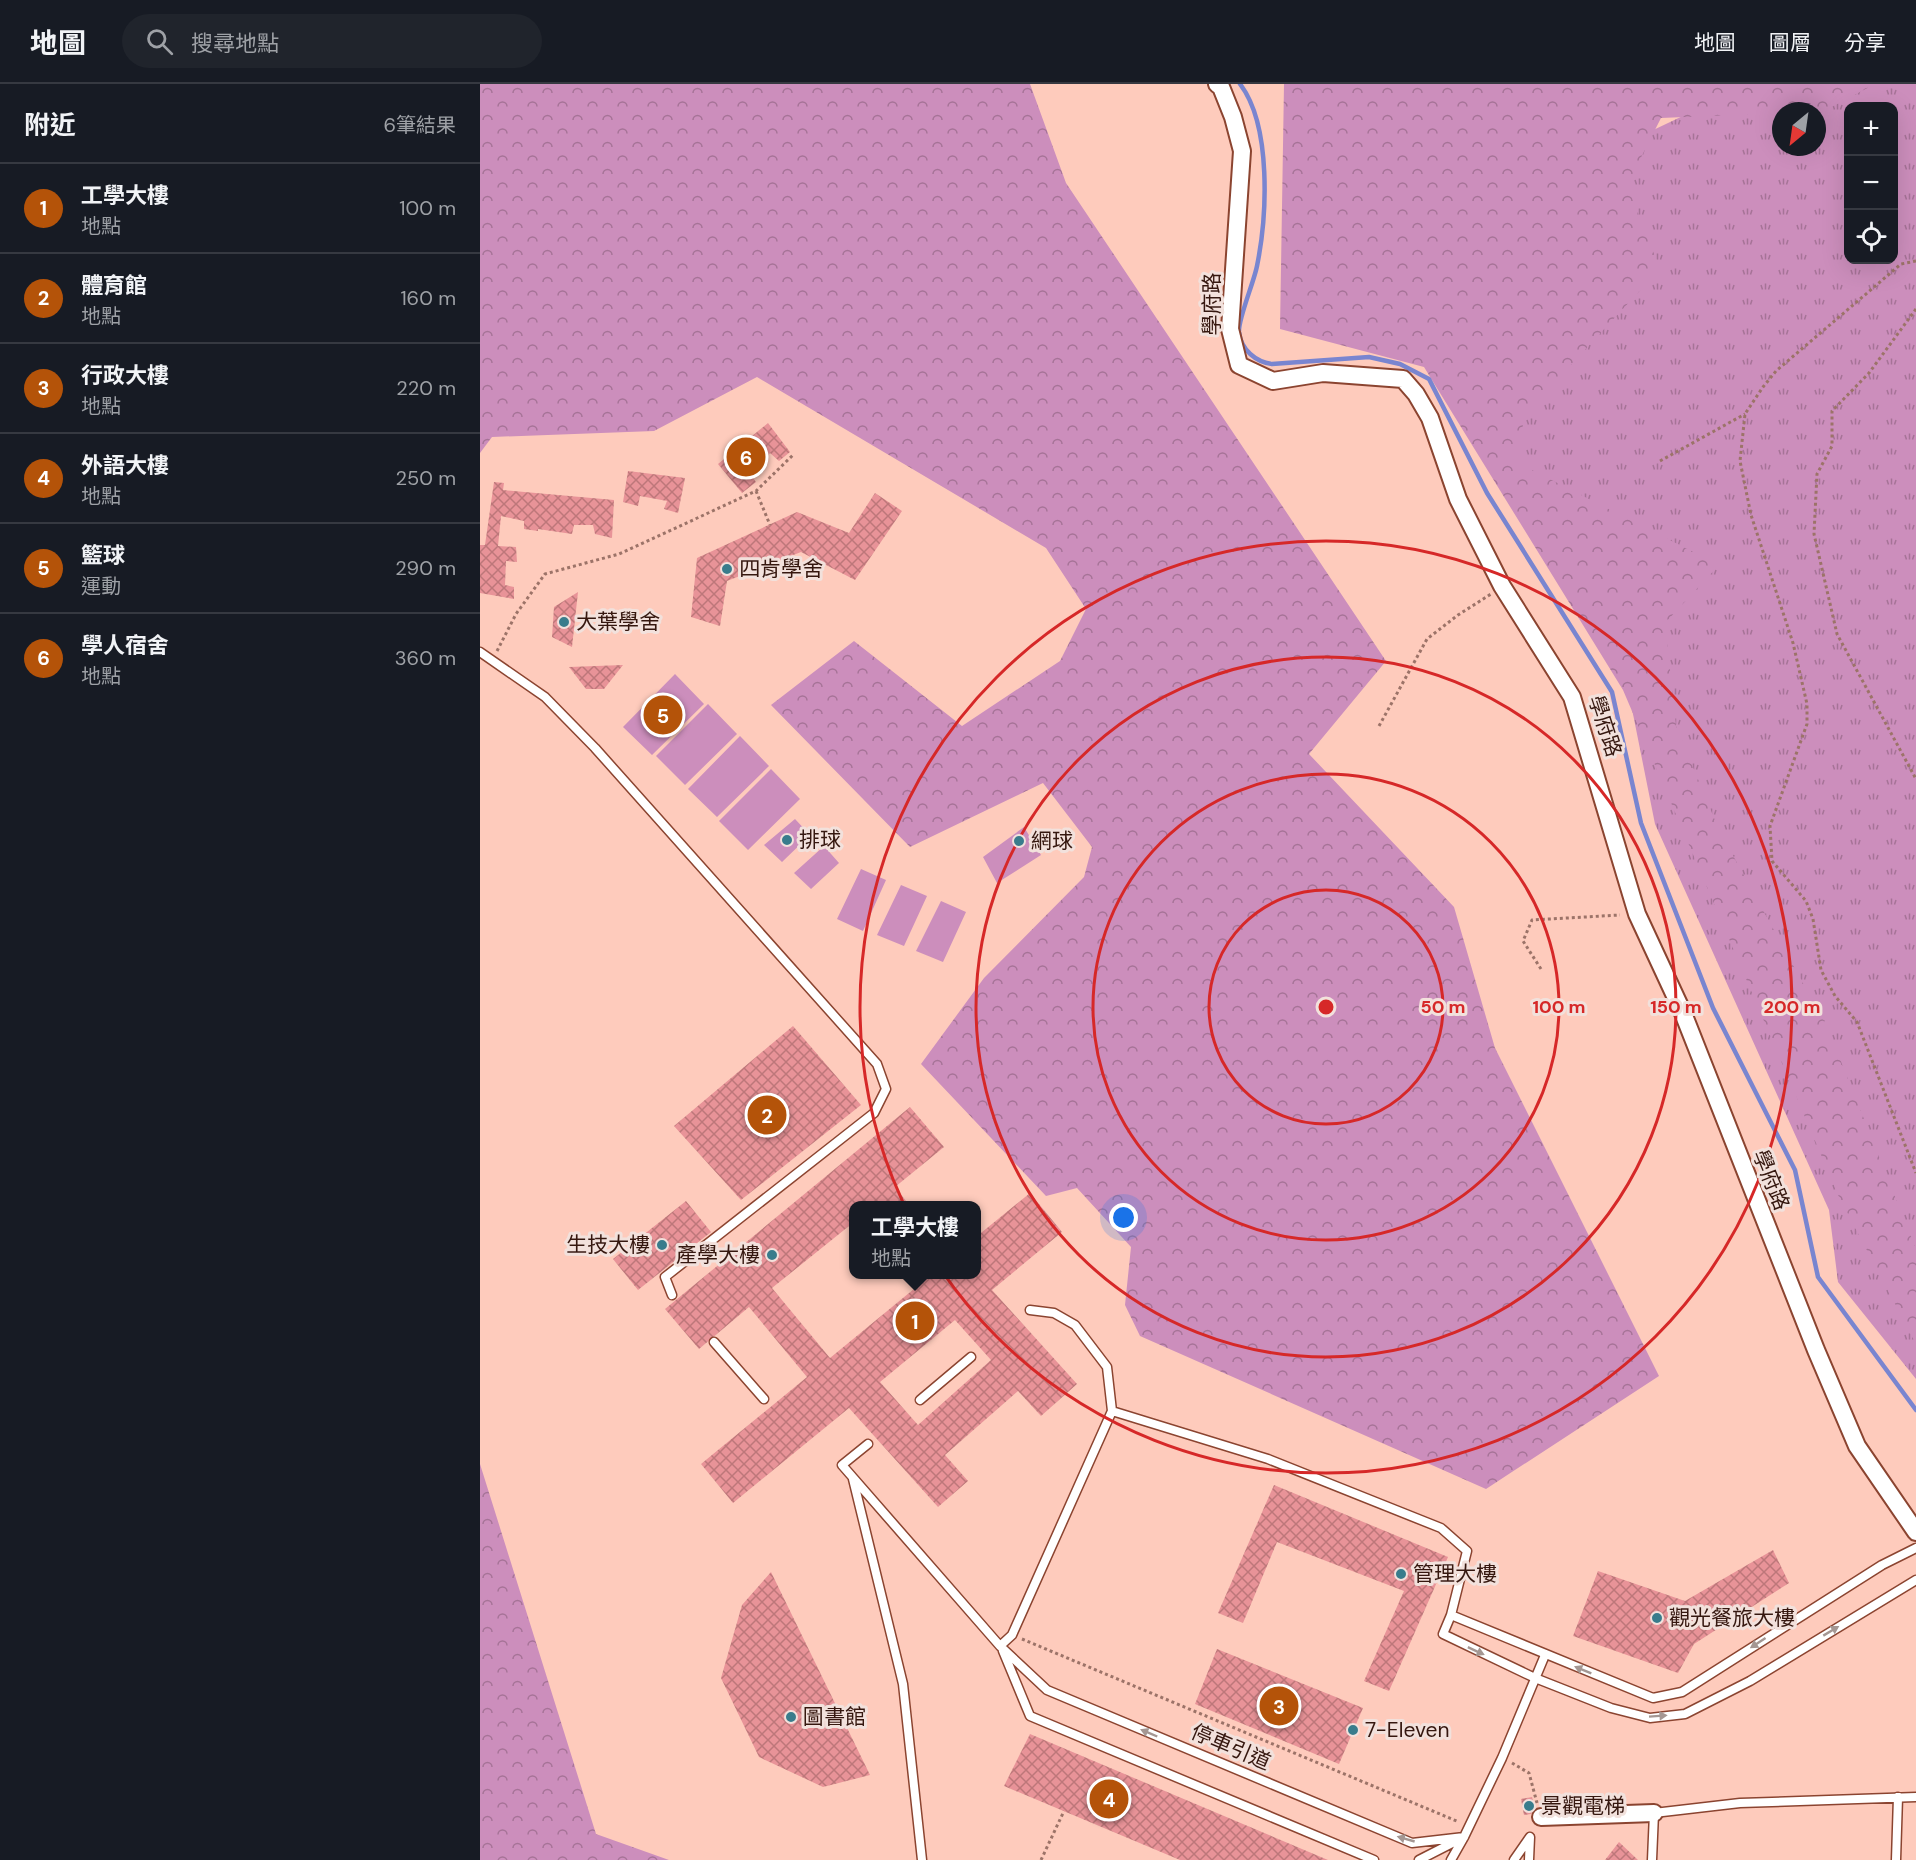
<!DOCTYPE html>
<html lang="zh-TW">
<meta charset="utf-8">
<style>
body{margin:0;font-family:"DM Sans","Noto Sans TC",sans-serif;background:#20242c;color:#f1f3f6}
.controls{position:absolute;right:18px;top:18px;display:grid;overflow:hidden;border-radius:12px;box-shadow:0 6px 24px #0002}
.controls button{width:54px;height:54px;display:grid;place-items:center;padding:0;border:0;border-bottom:2px solid #363941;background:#171b24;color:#f1f3f6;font:30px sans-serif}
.compass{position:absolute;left:1292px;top:18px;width:54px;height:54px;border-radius:50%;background:#171b24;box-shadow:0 6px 24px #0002;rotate:209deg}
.you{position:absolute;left:644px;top:1134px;width:21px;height:21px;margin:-15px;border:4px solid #fff;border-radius:50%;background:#1a73e8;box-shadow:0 0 0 9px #1a73e833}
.badge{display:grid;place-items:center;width:39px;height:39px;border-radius:50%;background:#b45309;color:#fff;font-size:20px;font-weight:700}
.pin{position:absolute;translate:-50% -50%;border:3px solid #fff;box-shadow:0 2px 6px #0006}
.popup{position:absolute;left:369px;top:1117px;width:132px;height:78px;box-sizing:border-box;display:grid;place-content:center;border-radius:12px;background:#171b24;filter:drop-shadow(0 2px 4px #0005);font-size:20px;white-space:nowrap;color:#9ea1a6}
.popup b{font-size:22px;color:#f1f3f6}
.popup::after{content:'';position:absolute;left:50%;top:100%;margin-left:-12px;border:12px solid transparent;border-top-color:#171b24}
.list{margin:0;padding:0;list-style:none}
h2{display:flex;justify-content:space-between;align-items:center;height:78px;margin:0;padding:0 24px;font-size:26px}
h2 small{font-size:20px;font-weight:400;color:#9ea1a6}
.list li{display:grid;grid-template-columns:39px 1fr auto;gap:18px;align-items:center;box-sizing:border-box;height:90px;padding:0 24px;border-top:2px solid #363941}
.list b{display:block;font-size:22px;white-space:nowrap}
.list p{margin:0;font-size:20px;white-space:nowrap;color:#9ea1a6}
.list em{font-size:20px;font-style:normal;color:#9ea1a6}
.icon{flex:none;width:33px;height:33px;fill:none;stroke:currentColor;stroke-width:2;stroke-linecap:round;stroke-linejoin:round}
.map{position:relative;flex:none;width:1436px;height:1776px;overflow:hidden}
header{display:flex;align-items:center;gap:36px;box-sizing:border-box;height:84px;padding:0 30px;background:#171b24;border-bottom:2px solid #363941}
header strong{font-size:28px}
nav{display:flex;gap:33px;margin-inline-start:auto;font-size:21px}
.search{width:420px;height:54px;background:#20242c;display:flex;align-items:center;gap:15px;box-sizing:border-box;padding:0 21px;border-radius:33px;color:#9ea1a6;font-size:22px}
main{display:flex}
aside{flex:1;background:#171b24}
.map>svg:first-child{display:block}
</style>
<header>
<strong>地圖</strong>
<div class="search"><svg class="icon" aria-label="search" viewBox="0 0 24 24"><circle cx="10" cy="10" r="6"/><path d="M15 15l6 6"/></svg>搜尋地點</div>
<nav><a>地圖</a><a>圖層</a><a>分享</a></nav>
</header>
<main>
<aside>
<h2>附近<small>6筆結果</small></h2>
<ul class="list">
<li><span class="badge">1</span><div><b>工學大樓</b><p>地點</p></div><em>100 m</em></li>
<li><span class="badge">2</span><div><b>體育館</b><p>地點</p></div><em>160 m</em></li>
<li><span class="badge">3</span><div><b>行政大樓</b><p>地點</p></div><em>220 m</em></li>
<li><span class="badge">4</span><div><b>外語大樓</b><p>地點</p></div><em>250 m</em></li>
<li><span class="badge">5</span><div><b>籃球</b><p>運動</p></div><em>290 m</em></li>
<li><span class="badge">6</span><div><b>學人宿舍</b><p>地點</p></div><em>360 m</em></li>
</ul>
</aside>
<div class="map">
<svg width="1436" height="1776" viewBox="0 0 1436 1776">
<defs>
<pattern id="grass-tufts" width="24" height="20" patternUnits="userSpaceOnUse" patternTransform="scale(1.5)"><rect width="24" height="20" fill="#cc8ebc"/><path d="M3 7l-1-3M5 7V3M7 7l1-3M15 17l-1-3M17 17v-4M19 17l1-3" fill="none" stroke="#a67397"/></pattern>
<pattern id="forest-crowns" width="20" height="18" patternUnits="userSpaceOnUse" patternTransform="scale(1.5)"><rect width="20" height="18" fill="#cc8ebc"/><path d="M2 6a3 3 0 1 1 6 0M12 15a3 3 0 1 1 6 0" fill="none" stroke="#a67397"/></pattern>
<pattern id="building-cross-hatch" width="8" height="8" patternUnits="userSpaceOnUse" patternTransform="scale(1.5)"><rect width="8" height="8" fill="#e89398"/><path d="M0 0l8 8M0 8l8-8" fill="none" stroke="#bd777a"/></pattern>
</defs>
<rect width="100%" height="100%" fill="#fecbbc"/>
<path fill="url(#grass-tufts)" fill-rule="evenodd" d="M1270,0H1436V1295L1358,1198L1349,1126L1175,740L1149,610L944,277L1167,49ZM1368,22H1414V176H1368ZM1301,27H1337V63H1301Z"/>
<path fill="url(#forest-crowns)" d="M0,0H550L586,99L906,577L829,670L974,823L1015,964L1179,1292L1006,1405L660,1252L645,1221L651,1163L597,1104L566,1112L441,980L504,894L604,793L612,763L563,699L430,763L291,621L374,557L482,642L580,577L606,525L566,464L277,293L174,347L12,353L0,369Z
M804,0H1395L1344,27L1181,34L1147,101L1180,185L1046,329L1034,377L1239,481L1185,539L1196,642L1239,746L1348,945L1436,1165V1260L1359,1113L1143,606L944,283L800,245Z
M0,1380L116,1750L189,1776H0Z"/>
<path fill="#cc8ebc" d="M195,590L224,620L172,671L143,643Z
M228,620L257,650L205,701L176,672Z
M260,652L289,682L237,733L208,705Z
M291,685L320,715L268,766L239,737Z
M315,735L330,751L302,778L284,761Z
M544,743L561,771L517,799L503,773Z
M344,762L359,779L331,805L314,789Z
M381,785L406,796L383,847L357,835Z
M421,801L447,812L424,862L397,851Z
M461,817L486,828L463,878L436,867Z"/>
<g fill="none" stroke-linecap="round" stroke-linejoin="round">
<path stroke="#7985d0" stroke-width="4.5" d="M760,0C792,42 787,133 777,182C774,198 758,235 759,248C761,266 776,278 792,280L889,273L920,280L949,295L1007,409L1132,608L1161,739L1233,924L1315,1086L1338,1193L1436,1326"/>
</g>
<path fill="url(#building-cross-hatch)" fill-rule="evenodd" d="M288,339L310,368L299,377L290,369L269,389L276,398L262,409L238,380Z
M148,387L205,394L198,429L184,425L187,417L160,412L158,422L143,418Z
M14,398L24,399L23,406L134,416L132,454L115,450L113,441H94L92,450L58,445V447L44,445V437L21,432L18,462L36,463L37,478L26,477L25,501L34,503V515L0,509V461H5Z
M395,409L422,427L375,496L321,468L247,497L240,542L211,533L217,474L317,428L369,449Z
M98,508L92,563L72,553L74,523Z
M143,581L124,605H106L89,583Z
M313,942L381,1021L261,1116L194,1042Z
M430,1023L464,1063L415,1103L430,1122H374V1138L292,1204L350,1274L440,1200L432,1191H496V1153L550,1109L582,1148L512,1206L597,1300L561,1332L538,1307L465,1371L488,1397L458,1423L369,1324L253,1419L221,1380L327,1293L269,1223L219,1265L185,1225ZM475,1236L511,1276L438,1341L400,1298Z
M206,1117L231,1148L158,1206L133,1175Z
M794,1401L968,1473L909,1607L884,1597L924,1507L797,1458L763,1539L738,1529Z
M1293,1466L1309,1499L1214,1560L1198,1589L1093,1552L1118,1487L1205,1517Z
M291,1488L390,1691L343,1703L279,1673L241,1594L262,1521Z
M737,1565L883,1624L859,1680L715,1620Z
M550,1650L848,1776H700L524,1702Z
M1052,1713L1055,1724L1051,1730L1044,1731L1041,1715Z
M1139,1758L1158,1776H1125Z"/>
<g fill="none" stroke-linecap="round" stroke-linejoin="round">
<defs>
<path id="lane" d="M0,568L65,613L115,664L397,980L406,1005L394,1029L185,1193L192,1211
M550,1226L574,1229L595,1241L627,1283L632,1327
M234,1258L284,1315
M440,1316L491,1273
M388,1360L362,1381L520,1562L532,1551L632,1327L788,1375L961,1444L987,1467L971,1531L963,1550L1055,1594L1131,1624L1170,1634L1205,1630L1270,1597L1436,1496
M373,1395L423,1600L442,1776
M971,1531L1173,1614L1202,1608L1402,1481L1436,1464
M520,1562L567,1606L932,1759L984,1753
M523,1567L550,1632L894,1776
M939,1776L984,1753L1022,1674L1065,1571
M971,1776L984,1753
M1034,1776L1050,1753L1049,1776
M1172,1776L1174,1729L1260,1719L1436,1713
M1416,1776L1418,1713"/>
<path id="street" d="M737,0L741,3L753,33L762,67L750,245L759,281L793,297L843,289L923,295L936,310L950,334L978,415L1022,502L1092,613L1157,830L1203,929L1336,1266L1377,1362L1436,1448
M1061,1733L1174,1729"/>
</defs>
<use href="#lane" stroke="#8b4430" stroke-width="11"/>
<use href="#street" stroke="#8b4430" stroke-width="20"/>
<path stroke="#9c7368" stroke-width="3" stroke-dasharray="3 3" stroke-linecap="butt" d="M1436,177L1421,180L1296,287L1283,303L1265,330L1260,377L1271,431L1313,559L1327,620V640L1290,742L1292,777L1326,817L1333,835L1341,886L1355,912L1377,938L1436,1089
M1436,225L1389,289L1352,327V362L1337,390L1334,450L1357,550L1436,695
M1180,377L1265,330
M276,407L290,441
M17,567L36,530L65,490L139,470L276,407L313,371
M899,642L947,555L978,531L1011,510
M1061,885L1043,857L1052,836L1140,831
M542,1555L979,1738
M1032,1679L1049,1689L1057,1719
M561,1776L584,1727"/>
<use href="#lane" stroke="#fff" stroke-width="8"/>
<use href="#street" stroke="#fff" stroke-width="16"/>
</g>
<defs><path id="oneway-solid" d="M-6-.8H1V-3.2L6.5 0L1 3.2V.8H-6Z" transform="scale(1.5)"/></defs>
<g fill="#a49793">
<use href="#oneway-solid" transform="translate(1351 1547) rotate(-31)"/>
<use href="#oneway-solid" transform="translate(1278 1559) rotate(147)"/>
<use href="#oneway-solid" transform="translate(996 1567) rotate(25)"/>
<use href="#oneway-solid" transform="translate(1103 1586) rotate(-158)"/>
<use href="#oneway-solid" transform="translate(1178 1632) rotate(-4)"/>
<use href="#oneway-solid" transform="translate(669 1649) rotate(-157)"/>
<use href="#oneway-solid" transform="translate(926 1755) rotate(-164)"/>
</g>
<g fill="none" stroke="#d62828" stroke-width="3">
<circle cx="846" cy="923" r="117"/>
<circle cx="846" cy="923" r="233"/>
<circle cx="846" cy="923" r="350"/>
<circle cx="846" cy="923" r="466"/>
</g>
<g fill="#397c8c" stroke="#f2e1dc" stroke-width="2">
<circle cx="247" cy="485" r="6"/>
<circle cx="84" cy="538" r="6"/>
<circle cx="307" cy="756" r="6"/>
<circle cx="539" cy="757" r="6"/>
<circle cx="182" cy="1161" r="6"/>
<circle cx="292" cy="1171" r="6"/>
<circle cx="921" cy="1490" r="6"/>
<circle cx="1177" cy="1534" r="6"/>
<circle cx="311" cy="1633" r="6"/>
<circle cx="873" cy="1646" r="6"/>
<circle cx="1049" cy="1722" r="6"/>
</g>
<g text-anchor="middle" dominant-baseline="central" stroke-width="6" stroke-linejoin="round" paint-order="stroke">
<g font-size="21" fill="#35170f" stroke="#f2e1dc">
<text transform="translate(732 220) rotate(-90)">學府路</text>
<text transform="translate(1125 642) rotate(72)">學府路</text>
<text transform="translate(1291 1096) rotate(68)">學府路</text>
<text transform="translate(751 1663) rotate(23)">停車引道</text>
</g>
<g font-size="21" fill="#35170f" stroke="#f2e1dc" text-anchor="start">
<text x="259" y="485">四肯學舍</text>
<text x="96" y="538">大葉學舍</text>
<text x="319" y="756">排球</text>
<text x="551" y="757">網球</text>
<text x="170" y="1161" text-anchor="end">生技大樓</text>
<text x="280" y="1171" text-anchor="end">產學大樓</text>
<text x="933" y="1490">管理大樓</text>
<text x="1189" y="1534">觀光餐旅大樓</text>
<text x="323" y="1633">圖書館</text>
<text x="885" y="1646">7-Eleven</text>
<text x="1061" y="1722">景觀電梯</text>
</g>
</g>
<circle cx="846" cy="923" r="9" fill="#d62828" stroke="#f2e1dc" stroke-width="3"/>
<g font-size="18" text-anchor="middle" font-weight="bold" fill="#d62828" stroke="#f2e1dc" stroke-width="6" stroke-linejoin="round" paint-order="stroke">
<text x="963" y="929">50 m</text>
<text x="1079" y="929">100 m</text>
<text x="1196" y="929">150 m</text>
<text x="1312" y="929">200 m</text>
</g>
</svg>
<div class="controls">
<button>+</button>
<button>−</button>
<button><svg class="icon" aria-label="locate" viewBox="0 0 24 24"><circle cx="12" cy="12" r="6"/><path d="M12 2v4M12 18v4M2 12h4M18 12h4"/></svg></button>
</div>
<svg class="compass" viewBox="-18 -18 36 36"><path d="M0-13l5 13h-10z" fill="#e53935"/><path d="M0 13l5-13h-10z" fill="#9ea1a6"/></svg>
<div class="you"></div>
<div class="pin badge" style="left:435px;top:1237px">1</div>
<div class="popup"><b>工學大樓</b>地點</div>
<div class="pin badge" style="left:287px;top:1031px">2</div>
<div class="pin badge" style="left:799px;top:1622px">3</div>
<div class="pin badge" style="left:629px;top:1715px">4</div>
<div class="pin badge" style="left:183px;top:631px">5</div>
<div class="pin badge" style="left:266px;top:373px">6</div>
</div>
</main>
